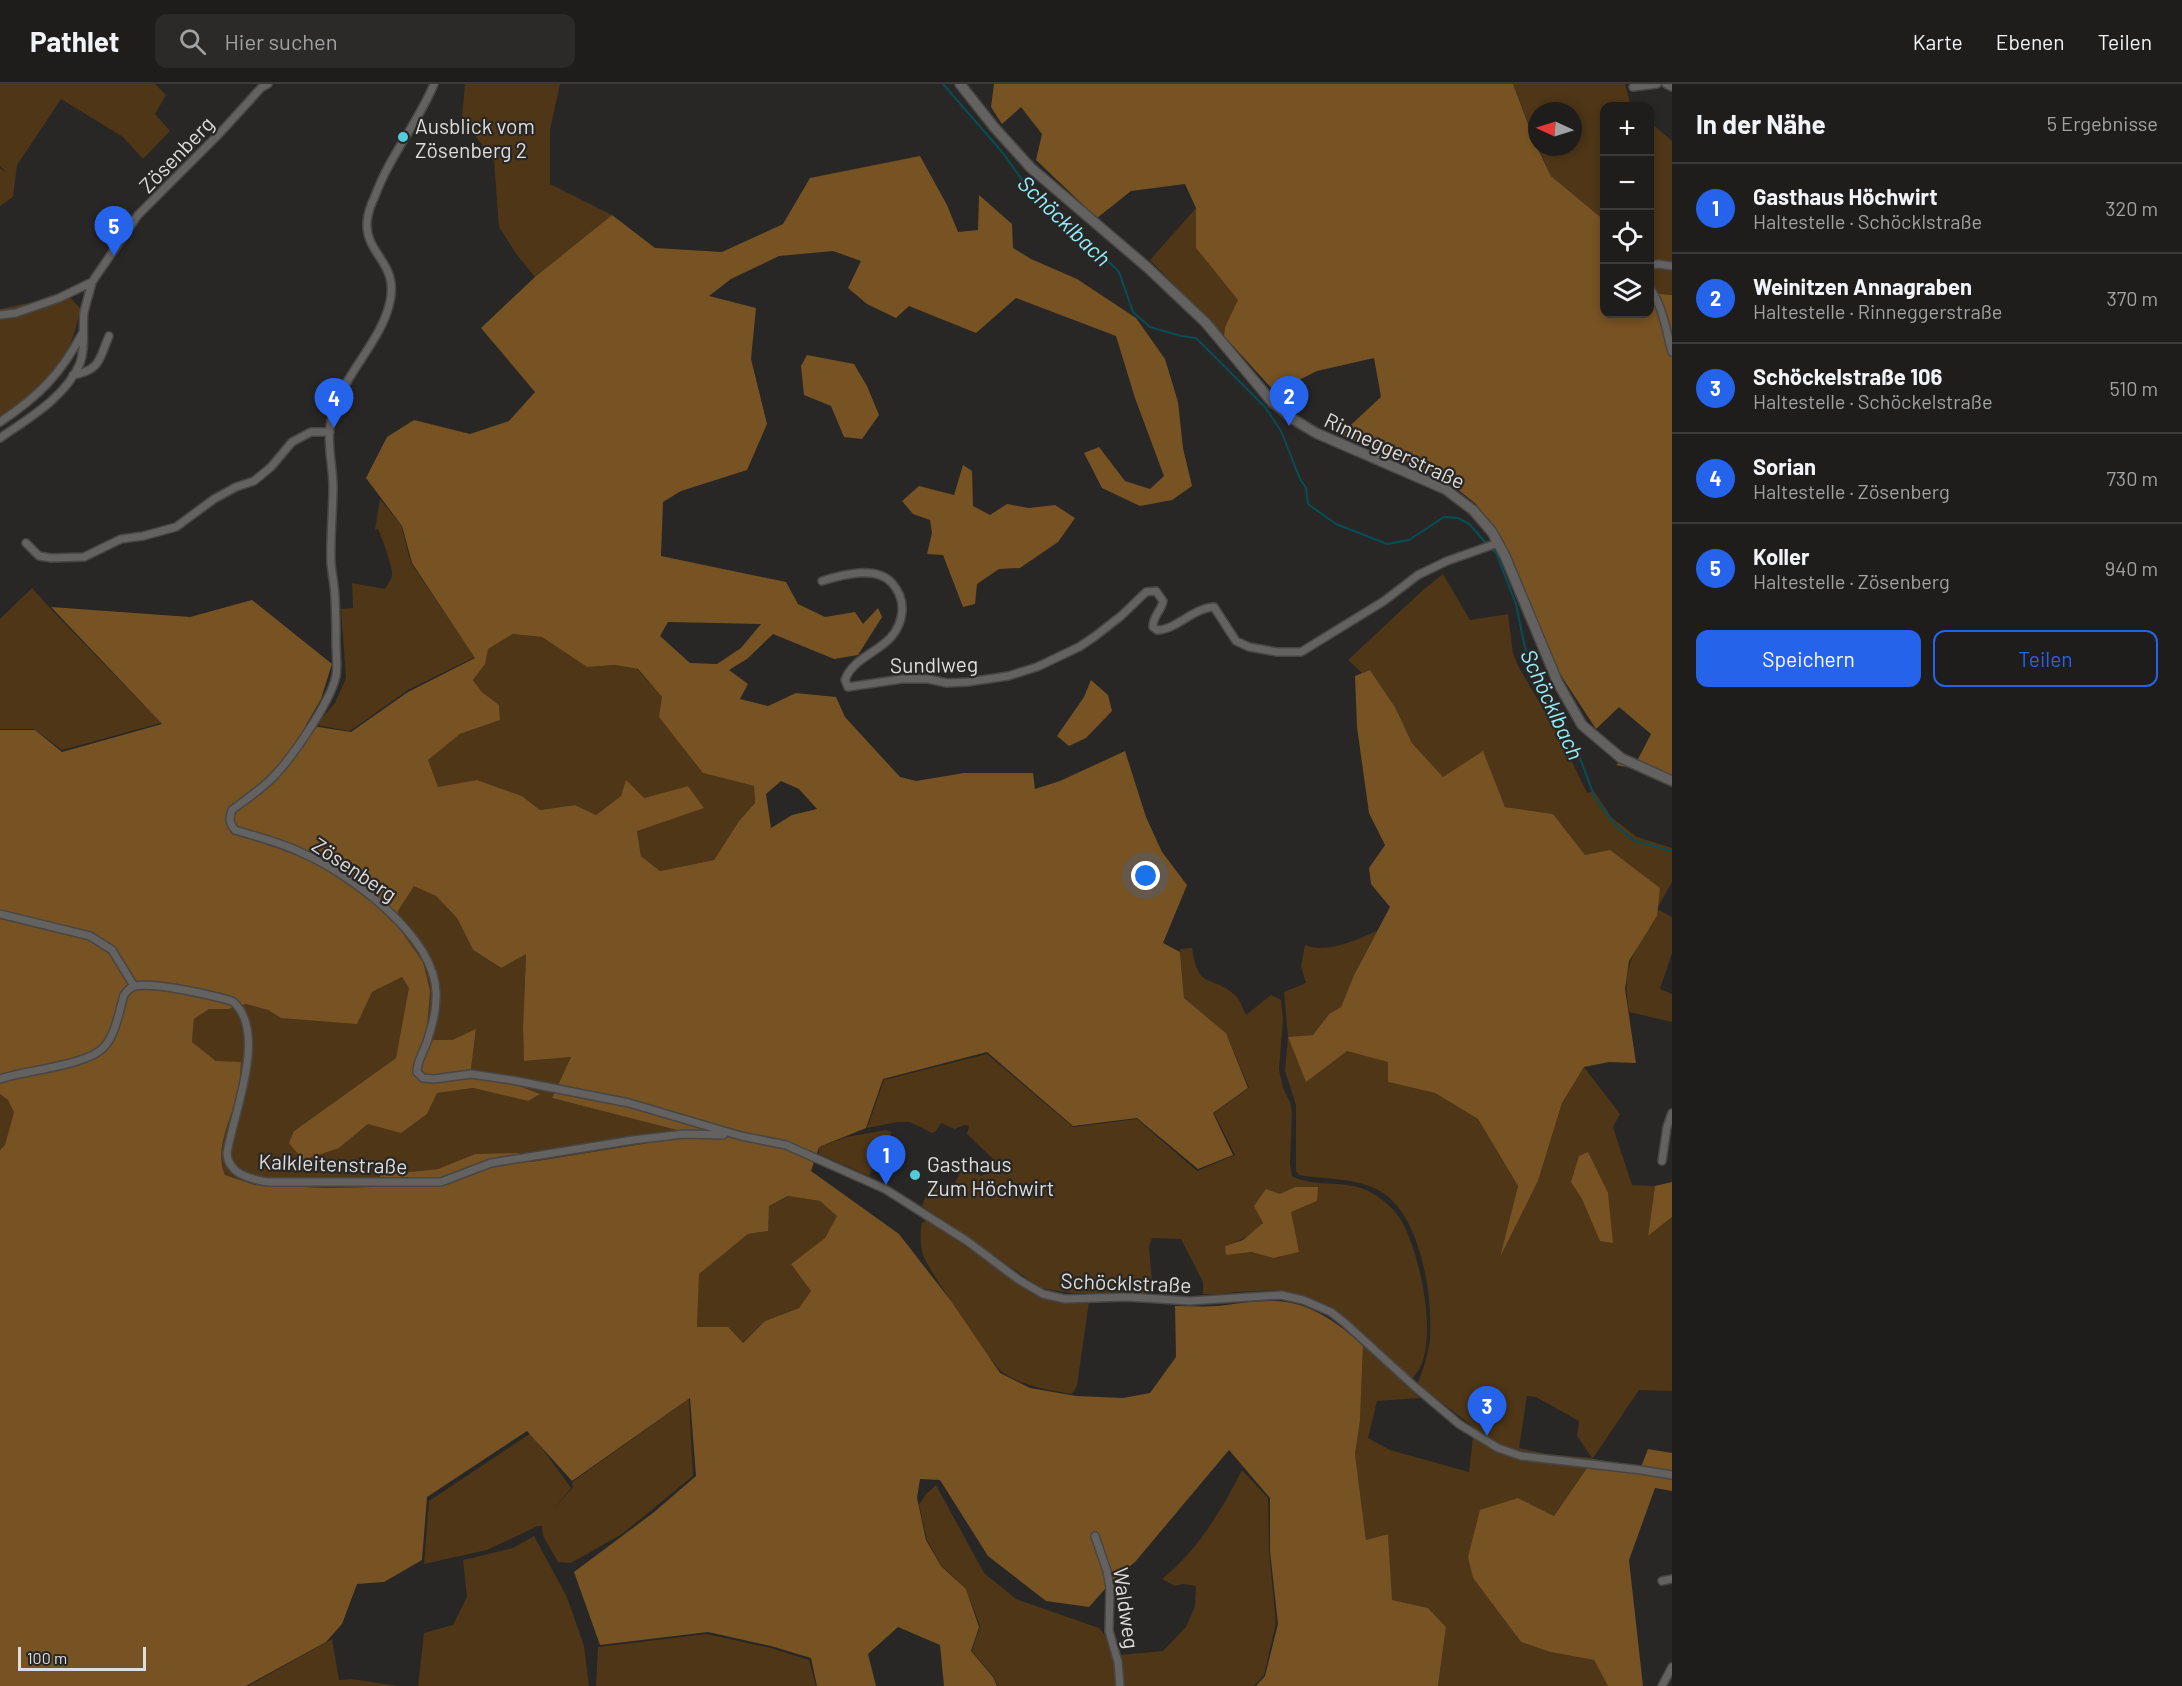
<!DOCTYPE html>
<html lang="de">
<meta charset="utf-8">
<style>
body{margin:0;font-family:Barlow,sans-serif;background:#2b2a29;color:#f1f3f6}
.controls{position:absolute;right:18px;top:18px;display:grid;overflow:hidden;border-radius:12px;box-shadow:0 3px 9px #0003}
.controls button{width:54px;height:54px;display:grid;place-items:center;padding:0;border:0;border-bottom:2px solid #3c3b3b;background:#1e1d1c;color:#f1f3f6;font:30px sans-serif}
.compass{position:absolute;left:1528px;top:18px;width:54px;height:54px;border-radius:50%;background:#1e1d1c;box-shadow:0 3px 9px #0003;rotate:274deg}
.scale{position:absolute;left:18px;bottom:15px;width:128px;box-sizing:border-box;padding-left:6px;border:3px solid #dfdedc;border-top:0;font-size:16px;line-height:21px;white-space:nowrap;color:#dfdedc;-webkit-text-stroke:4px #282725;paint-order:stroke}
.you{position:absolute;left:1146px;top:792px;width:21px;height:21px;margin:-15px;border:4px solid #fff;border-radius:50%;background:#1a73e8;box-shadow:0 0 0 9px #1a73e833}
.badge{display:grid;place-items:center;width:39px;height:39px;border-radius:50%;background:#2563eb;color:#fff;font-size:20px;font-weight:700}
.pin{position:absolute;translate:-50% -50px;filter:drop-shadow(0 2px 3px #0008)}
.pin::after{content:'';position:absolute;top:32px;width:21px;height:18px;background:inherit;clip-path:polygon(0 0,100% 0,50% 100%)}
.list{margin:0;padding:0;list-style:none}
h2{display:flex;justify-content:space-between;align-items:center;height:78px;margin:0;padding:0 24px;font-size:26px}
h2 small{font-size:20px;font-weight:400;color:#a1a2a3}
.list li{display:grid;grid-template-columns:39px 1fr auto;gap:18px;align-items:center;box-sizing:border-box;height:90px;padding:0 24px;border-top:2px solid #3c3b3b}
.list b{display:block;font-size:22px;white-space:nowrap}
.list p{margin:0;font-size:20px;white-space:nowrap;color:#a1a2a3}
.list em{font-size:20px;font-style:normal;color:#a1a2a3}
.actions{display:flex;gap:12px;padding:18px 24px}
.actions a{flex:1;padding:14px 0;border:2px solid #2563eb;border-radius:12px;text-align:center;font-size:21px;color:#2563eb}
.actions .main{background:#2563eb;color:#fff}
.icon{flex:none;width:33px;height:33px;fill:none;stroke:currentColor;stroke-width:2;stroke-linecap:round;stroke-linejoin:round}
.map{position:relative;flex:none;width:1672px;height:1602px;overflow:hidden}
header{display:flex;align-items:center;gap:36px;box-sizing:border-box;height:84px;padding:0 30px;background:#1e1d1c;border-bottom:2px solid #3c3b3b}
header strong{font-size:28px}
nav{display:flex;gap:33px;margin-inline-start:auto;font-size:21px}
.search{width:420px;height:54px;background:#2b2a29;display:flex;align-items:center;gap:15px;box-sizing:border-box;padding:0 21px;border-radius:12px;color:#a1a2a3;font-size:22px}
main{display:flex}
aside{flex:1;background:#1e1d1c}
.map>svg:first-child{display:block}
</style>
<header>
<strong>Pathlet</strong>
<div class="search"><svg class="icon" aria-label="search" viewBox="0 0 24 24"><circle cx="10" cy="10" r="6"/><path d="M15 15l6 6"/></svg>Hier suchen</div>
<nav><a>Karte</a><a>Ebenen</a><a>Teilen</a></nav>
</header>
<main>
<div class="map">
<svg width="1672" height="1602" viewBox="0 0 1672 1602">
<rect width="100%" height="100%" fill="#282725"/>
<path fill="#4e3617" fill-rule="evenodd" d="M0,0H155L166,11L155,30L170,47L143,75L123,53L61,15L17,81L13,113L0,122V84L7,89L0,82Z
M465,0H560L550,46V100L612,131L535,193L517,171L499,143L494,77L462,34Z
M1513,0H1625L1631,22H1604V136L1551,92L1538,63H1573V27H1537V61Z
M1650,38L1672,57V211L1650,209Z
M1196,124V164L1239,216L1225,243L1224,252L1150,176Z
M64,207L81,225C77,237 75,250 70,261C56,293 26,314 0,336V225L43,216Z
M380,415L401,441L411,479L475,573L408,606L350,647L316,641L335,619L346,594L341,525L353,524L352,499L385,505C387,501 391,496 392,492C394,486 381,451 378,445L375,446Z
M1443,490L1470,536L1508,530L1513,569L1518,582L1560,653L1587,709L1594,707L1611,733L1637,753L1672,764V798L1657,825L1672,833V869L1660,905L1672,910V938L1629,928C1621,881 1633,870 1657,832V825L1585,772L1553,730L1505,723L1483,668L1443,693L1412,659L1395,623L1370,586L1362,589L1348,576L1423,506Z
M32,504L49,523L161,639L62,666L34,645H0V535Z
M513,550L542,553L587,583L615,581L637,585L662,613L703,689L754,702L755,719L739,737L714,776L660,787L641,772L637,746L703,724L688,702L644,714L621,712L596,731L575,721L540,726L522,712L477,696L437,704L427,676L460,650L500,636L499,621L482,608L473,596L484,580L488,565Z
M414,801L436,812L457,834L473,866L500,884L526,869L523,944L524,977L571,973L552,1014L678,1046L648,1059L531,1078L475,1070L438,1085L381,1091L373,1103L328,1104L255,1101L225,1091C214,1065 230,1034 238,1009L216,977L192,958L194,935L209,925H229L246,920L268,926L281,934L372,908L403,892L410,904L396,974L294,1047L339,1064L368,1040L427,1030L436,1009L473,1004L528,1017L505,997L473,995L471,985L476,946L452,956L425,957L423,878L397,841L398,827Z
M1377,847L1354,891L1341,923L1329,930L1313,951L1289,954L1306,997L1347,966L1389,978L1388,998L1435,1009L1478,1035L1518,1102L1501,1169L1538,1097L1562,1019L1584,983L1620,1030L1613,1043L1632,1101L1655,1102L1648,1152L1672,1133V1307L1639,1306L1554,1432L1518,1414L1473,1494L1521,1558L1550,1568L1594,1576L1608,1602H1438L1446,1543L1428,1524L1391,1516L1388,1450L1366,1456L1355,1370L1360,1337L1363,1262L1420,1314L1377,1317L1368,1354L1390,1366L1469,1388L1473,1353L1479,1347L1420,1302L1418,1298C1424,1284 1428,1270 1430,1254C1433,1211 1420,1125 1376,1105C1352,1093 1325,1096 1299,1091L1296,1087V1021L1285,987L1288,953L1284,908L1306,899L1301,882L1305,861C1327,870 1356,856 1377,847ZM1527,1312L1536,1313L1579,1337L1577,1352L1592,1374L1546,1370L1519,1364Z
M1192,864C1199,907 1208,889 1234,910C1240,915 1243,925 1246,931L1271,911L1281,916L1283,935L1279,986L1283,1004L1290,1018L1292,1028L1290,1080L1292,1092C1316,1105 1347,1094 1372,1109C1382,1115 1392,1123 1399,1133C1419,1161 1444,1271 1411,1295L1339,1230L1314,1217L1280,1206L1235,1208L1222,1210H1203V1198L1181,1155L1152,1154L1149,1163L1153,1210L1072,1209L1041,1204L922,1122L931,1099L940,1105L951,1107L963,1083L981,1092L986,1090L993,1075L967,1050L969,1042L964,1041L955,1045L941,1039L936,1047L932,1049L910,1038H897L867,1044L884,996L987,970L1073,1043L1137,1035L1197,1087L1235,1071L1214,1029L1249,1004L1226,949L1184,914L1180,865ZM1295,1103L1317,1117L1291,1127L1273,1174L1225,1162C1240,1157 1255,1150 1264,1137C1277,1119 1273,1113 1295,1103Z
M0,1010L8,1016L15,1028L5,1061L0,1066Z
M886,1046L892,1048L880,1064L869,1092L819,1070V1063L847,1053Z
M789,1112L820,1117L838,1131L825,1154L791,1180L812,1207L799,1224L765,1237L742,1259L697,1244L698,1190L748,1150L767,1147L769,1122Z
M927,1136L1041,1214L1063,1218H1089L1077,1302L1072,1310C1047,1306 1023,1302 1002,1288C994,1283 926,1182 923,1171C920,1161 920,1149 922,1139Z
M689,1315L693,1392L622,1450L571,1479L558,1478L543,1452L542,1442H538L487,1466L424,1480L429,1417L531,1349L571,1404L554,1425L573,1403L572,1398Z
M1242,1386L1268,1414L1269,1467L1276,1539L1264,1591L1254,1602H1121L1119,1571L1163,1567L1186,1543L1195,1522L1196,1502L1183,1500L1175,1502L1162,1495C1197,1467 1222,1426 1242,1386Z
M936,1401L984,1489L1016,1515L1099,1544C1114,1560 1117,1581 1117,1602H998L993,1592L972,1567L980,1542L966,1505L941,1481L927,1456L919,1421L926,1410Z
M534,1452L567,1513L584,1562L589,1602H418L424,1549L453,1541L467,1513L463,1476L513,1464Z
M707,1550L771,1564L809,1576L816,1602H596L598,1563Z
M332,1555L339,1596L352,1595L398,1602H248Z"/>
<path fill="#775223" fill-rule="evenodd" d="M994,0H1513L1537,63L1551,92L1604,136V230H1650V209L1672,211V692L1616,681L1628,674L1638,675L1651,650L1619,623L1596,645L1560,590L1544,557L1503,456L1476,420L1441,392L1340,351L1381,313L1374,274L1317,287L1275,308L1224,252L1225,243L1238,216L1196,164V124L1185,100L1131,107L1097,134L1036,76L1042,50L1021,23L1002,40L991,23Z
M920,72L947,121L958,148L978,146L979,111L1012,140L1013,164L1031,175L1077,195L1136,234L1165,275L1178,318L1183,364L1192,402L1172,416L1140,422L1102,404L1084,369L1099,363L1125,397L1150,405L1164,392L1135,314L1116,252L1016,214L976,249L909,222L896,234L867,220L848,204L861,177L833,167L779,172L731,195L709,212L756,224L751,275L767,340L747,386L681,407L663,418L661,472L786,498L798,520L825,533L855,528L863,540L878,524L882,533L858,571L834,575L773,550L747,575L729,586L748,600L740,615L768,622L796,609L836,613L845,633L900,693L916,697L964,689H1033L1035,705L1060,697L1125,667L1146,733L1162,768L1187,801L1163,859L1180,868L1184,914L1226,949L1248,1004L1213,1029L1233,1071L1198,1085L1137,1034L1073,1042L987,968L883,995L866,1044L819,1063L811,1087L899,1150L951,1217L1000,1289L1030,1304L1076,1312L1123,1314L1150,1309L1176,1273L1175,1222C1189,1222 1204,1223 1217,1222C1235,1220 1252,1217 1269,1217C1306,1215 1338,1238 1363,1262L1360,1337L1355,1370L1366,1456L1388,1450L1392,1516L1428,1524L1446,1543L1438,1602H1256L1265,1592L1278,1540L1270,1467V1414L1229,1366L1135,1478L1113,1496L1089,1523L1046,1517L988,1472L940,1396L920,1395L917,1414L926,1456L941,1482L966,1505L979,1543L971,1567L993,1593L997,1602H944L940,1561L898,1543L868,1570L876,1602H817L811,1574L771,1562L708,1548L600,1561L574,1488L653,1429L696,1392L690,1314L572,1397L527,1347L427,1413L422,1476L384,1498L357,1500L342,1540L326,1558L246,1602H0V1066L5,1061L14,1028L8,1016L0,1010V646H35L62,668L162,640L51,523L190,533L252,516L332,580L321,615L306,641L351,648L408,608L475,574L412,479L402,442L366,394L387,353L414,336L470,350L509,337L535,308L481,244L535,193L612,131L655,164L722,168L783,140L810,94ZM668,538L761,540L741,564L717,580L690,579L660,552ZM513,550L542,553L587,583L615,581L638,585L662,613L659,633L703,689L754,702L755,719L739,737L714,776L660,787L641,772L637,747L704,724L688,702L644,714L626,696L621,712L596,731L575,721L540,726L522,712L477,696L438,703L428,676L460,650L500,636L499,621L482,608L473,596L485,580L488,565ZM781,697L799,705L817,725L792,731L771,744L766,710ZM414,802L436,812L457,834L473,866L501,884L526,870L523,944L524,977L571,973L552,1014L677,1046L648,1059L531,1078L518,1069L475,1070L438,1085L381,1091L373,1103L328,1104L255,1101L225,1091C214,1066 230,1037 237,1012C240,1001 240,989 241,978L216,977L192,958L194,935L209,925H229L246,920L268,926L281,934L357,940L372,908L402,893L409,904L396,974L294,1047L289,1059L303,1076L339,1064L368,1040L401,1049L427,1030L437,1009L473,1004L528,1017L540,1010L505,997L473,995L471,985L476,945L452,956H426L430,907L423,878L397,841L398,827ZM788,1112L820,1117L837,1132L825,1154L791,1180L811,1207L799,1224L765,1237L743,1259L728,1243H697L699,1190L748,1150L768,1147L769,1122Z
M807,271L854,280L867,302L879,331L862,355L844,353L831,322L804,311L801,282Z
M963,381L972,387L973,422L990,431L1007,420L1029,424L1055,421L1075,434L1058,458L1020,484L999,485L977,500L975,520L963,523L943,471L927,470L932,449L930,436L913,430L902,417L919,402L954,411Z
M1370,586L1395,623L1412,659L1443,693L1483,667L1505,723L1553,730L1585,771L1610,766L1660,804L1657,832L1629,877L1625,905L1636,979L1609,978L1584,983L1562,1019L1538,1097L1500,1173L1518,1102L1478,1035L1435,1009L1388,998V978L1347,967L1306,998L1288,953L1313,951L1329,930L1341,923L1354,891L1390,823L1371,800L1369,784L1385,761L1369,729L1357,643L1355,592Z
M1091,596L1108,611L1112,627L1086,654L1069,662L1057,652L1084,613Z
M1588,1068L1608,1109L1613,1159L1600,1157L1582,1115L1571,1098L1579,1072Z
M1672,1098V1133L1648,1152L1655,1102Z
M1295,1103H1318L1317,1117L1291,1128L1299,1168L1273,1174L1251,1168L1226,1171L1225,1162L1243,1156L1263,1139L1254,1122L1266,1105L1280,1110Z
M1648,1365L1672,1369V1407L1655,1404L1629,1476L1643,1602H1608L1594,1576L1550,1568L1521,1558L1473,1494L1468,1473L1480,1426L1518,1414L1554,1432L1593,1375L1641,1383Z"/>
<g fill="none" stroke-linecap="round" stroke-linejoin="round">
<path stroke="#064e56" stroke-width="2" d="M943,0L1003,69L1025,100L1050,119L1119,188L1133,228L1150,243L1181,252L1196,254L1265,323L1281,347L1300,395L1306,404L1308,420L1336,440L1387,460L1409,456L1444,433L1458,434L1469,440L1487,460
M1491,464L1496,469L1516,520L1525,564L1575,661L1595,714L1617,743L1635,757L1672,767"/>
<defs>
<path id="street" d="M434,0C418,39 390,71 375,112C371,120 368,128 367,138C365,172 401,178 389,222C377,265 336,297 330,343C327,360 333,384 333,402C333,428 330,453 331,479C332,491 335,503 335,515C336,530 336,545 336,560C336,570 338,582 336,592C330,619 289,679 268,698C257,708 244,717 232,726C229,734 229,739 235,746C257,753 279,758 300,768C348,788 434,851 436,908C437,925 432,942 427,958C423,969 417,977 417,988L423,994L434,995L471,990L512,996L629,1019L741,1052L786,1061L885,1105L967,1157L1019,1196L1043,1210L1065,1215L1128,1213L1190,1217L1281,1211L1303,1216L1331,1228L1345,1239L1414,1302L1459,1340L1498,1364L1521,1372L1641,1386L1672,1391
M1666,0L1672,3
M1633,3L1657,0
M1650,181L1658,180L1672,182
M1650,204C1663,223 1666,246 1672,268
M0,231L16,229L59,214L92,198L138,131L219,50L261,4L268,0
M73,291C101,286 99,275 109,252
M0,338C39,312 61,290 83,248
M0,354C28,335 67,312 80,279C86,263 82,246 84,229C86,218 90,208 92,198
M26,459L39,472L51,474L84,473L121,455L143,452L176,443L214,415L236,403L254,397L271,383L292,358L311,348H330
M822,497C841,491 876,481 892,499C899,507 903,517 902,528C898,567 855,567 845,596L848,603L902,595H928L947,599L968,598L1008,592L1037,583L1079,563L1094,553L1121,532L1146,508L1156,507L1163,517C1162,526 1152,533 1153,543L1157,546C1174,547 1193,524 1214,523L1236,557L1249,563L1277,568H1301L1384,517L1418,491L1447,477L1498,459
M0,830L90,852L112,866L134,902
M0,995C25,986 87,982 104,963C116,950 119,927 124,911C127,907 130,903 135,902C155,898 211,911 232,917C269,946 233,1031 227,1069C228,1090 250,1095 268,1098H441L491,1079L633,1056L684,1050L723,1051
M1662,1077L1667,1043L1672,1029
M1095,1452L1107,1487L1110,1504L1109,1547L1118,1578L1120,1602
M1662,1497L1672,1495
M1662,1602L1672,1583"/>
<path id="secondary" d="M960,0L994,43L1031,84L1148,184L1206,239L1272,318L1293,335L1316,349L1445,405L1473,426L1492,448L1505,472L1558,599L1582,641L1621,674L1672,697"/>
</defs>
<use href="#street" stroke="#474644" stroke-width="10"/>
<use href="#secondary" stroke="#474644" stroke-width="12"/>
<use href="#street" stroke="#646260" stroke-width="7"/>
<use href="#secondary" stroke="#646260" stroke-width="9"/>
</g>
<g fill="#53cbdb" stroke="#282725" stroke-width="2">
<circle cx="403" cy="53" r="6"/>
<circle cx="915" cy="1091" r="6"/>
</g>
<g text-anchor="middle" dominant-baseline="central" stroke-width="4.5" stroke-linejoin="round" paint-order="stroke">
<g font-size="21" fill="#dfdedc" stroke="#282725" text-anchor="start">
<text x="415" y="41">Ausblick vom<tspan x="415" dy="24">Zösenberg 2</tspan></text>
<text x="927" y="1079">Gasthaus<tspan x="927" dy="24">Zum Höchwirt</tspan></text>
</g>
<g font-size="21" fill="#dfdedc" stroke="#282725">
<text transform="translate(176 70) rotate(-46)">Zösenberg</text>
<text transform="translate(1395 366) rotate(25)">Rinneggerstraße</text>
<text transform="translate(934 580) rotate(-1)">Sundlweg</text>
<text transform="translate(355 785) rotate(34)">Zösenberg</text>
<text transform="translate(333 1079) rotate(2)">Kalkleitenstraße</text>
<text transform="translate(1126 1198) rotate(2)">Schöcklstraße</text>
<text transform="translate(1127 1524) rotate(82)">Waldweg</text>
</g>
<g font-size="22" font-style="italic" fill="#96f0fe" stroke="#282725">
<text transform="translate(1065 136) rotate(44)">Schöcklbach</text>
<text transform="translate(1553 620) rotate(65)">Schöcklbach</text>
</g>
</g>
</svg>
<div class="controls">
<button>+</button>
<button>−</button>
<button><svg class="icon" aria-label="locate" viewBox="0 0 24 24"><circle cx="12" cy="12" r="6"/><path d="M12 2v4M12 18v4M2 12h4M18 12h4"/></svg></button>
<button><svg class="icon" aria-label="layers" viewBox="0 0 24 24"><path d="M12 4l9 5-9 5-9-5zM3 14l9 5 9-5"/></svg></button>
</div>
<svg class="compass" viewBox="-18 -18 36 36"><path d="M0-13l5 13h-10z" fill="#e53935"/><path d="M0 13l5-13h-10z" fill="#a1a2a3"/></svg>
<div class="scale">100 m</div>
<div class="you"></div>
<div class="pin badge" style="left:886px;top:1101px">1</div>
<div class="pin badge" style="left:1289px;top:342px">2</div>
<div class="pin badge" style="left:1487px;top:1352px">3</div>
<div class="pin badge" style="left:334px;top:344px">4</div>
<div class="pin badge" style="left:114px;top:172px">5</div>
</div>
<aside>
<h2>In der Nähe<small>5 Ergebnisse</small></h2>
<ul class="list">
<li><span class="badge">1</span><div><b>Gasthaus Höchwirt</b><p>Haltestelle · Schöcklstraße</p></div><em>320 m</em></li>
<li><span class="badge">2</span><div><b>Weinitzen Annagraben</b><p>Haltestelle · Rinneggerstraße</p></div><em>370 m</em></li>
<li><span class="badge">3</span><div><b>Schöckelstraße 106</b><p>Haltestelle · Schöckelstraße</p></div><em>510 m</em></li>
<li><span class="badge">4</span><div><b>Sorian</b><p>Haltestelle · Zösenberg</p></div><em>730 m</em></li>
<li><span class="badge">5</span><div><b>Koller</b><p>Haltestelle · Zösenberg</p></div><em>940 m</em></li>
</ul>
<div class="actions"><a class="main">Speichern</a><a>Teilen</a></div>
</aside>
</main>
